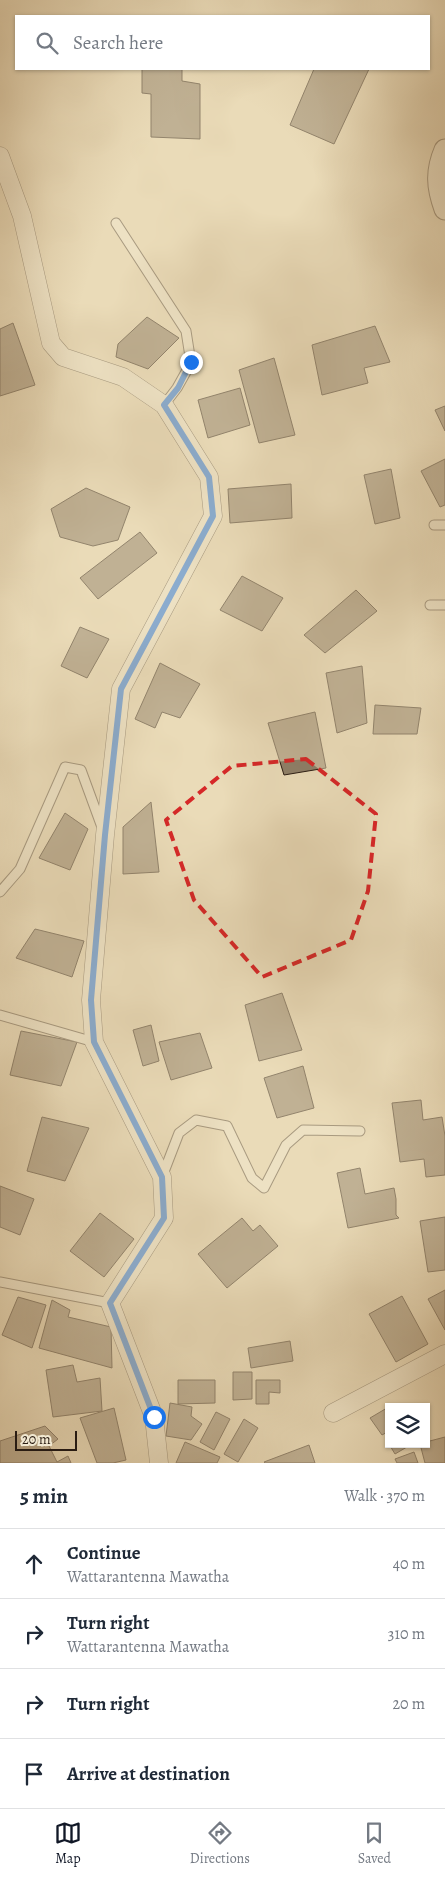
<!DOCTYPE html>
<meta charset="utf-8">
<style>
body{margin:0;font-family:Alegreya,serif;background:#f2f2f3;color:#1f2937}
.controls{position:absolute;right:15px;bottom:15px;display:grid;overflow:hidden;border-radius:0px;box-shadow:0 1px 4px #0004}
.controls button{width:45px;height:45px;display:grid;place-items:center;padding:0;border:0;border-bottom:1px solid #e0e1e3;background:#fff;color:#1f2937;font:25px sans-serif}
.scale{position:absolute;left:15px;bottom:12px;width:62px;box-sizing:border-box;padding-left:5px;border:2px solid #2a1c12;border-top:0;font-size:14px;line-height:18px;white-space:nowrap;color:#2a1c12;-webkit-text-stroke:4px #f1e8d1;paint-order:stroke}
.stop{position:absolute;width:15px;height:15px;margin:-11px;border:4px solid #1a73e8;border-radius:50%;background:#fff}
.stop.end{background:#1a73e8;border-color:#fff;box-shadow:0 1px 5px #0008}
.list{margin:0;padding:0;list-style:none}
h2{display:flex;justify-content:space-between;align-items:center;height:65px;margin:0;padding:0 20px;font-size:21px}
h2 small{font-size:16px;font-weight:400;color:#747a83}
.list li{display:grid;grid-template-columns:32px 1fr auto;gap:15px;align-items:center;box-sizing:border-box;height:70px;padding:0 20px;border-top:1px solid #e0e1e3}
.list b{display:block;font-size:19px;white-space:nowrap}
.list p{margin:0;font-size:16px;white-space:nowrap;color:#747a83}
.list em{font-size:16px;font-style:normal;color:#747a83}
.icon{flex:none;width:28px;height:28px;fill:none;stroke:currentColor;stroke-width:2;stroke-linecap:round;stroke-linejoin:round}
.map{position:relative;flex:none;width:445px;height:1463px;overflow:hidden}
.search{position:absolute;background:#fff;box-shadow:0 1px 4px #0004;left:15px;right:15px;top:15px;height:55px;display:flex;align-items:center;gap:12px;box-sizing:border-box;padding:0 18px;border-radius:0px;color:#747a83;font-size:19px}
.sheet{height:345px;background:#fff}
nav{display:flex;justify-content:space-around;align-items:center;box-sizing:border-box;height:70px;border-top:1px solid #e0e1e3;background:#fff;font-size:14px;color:#747a83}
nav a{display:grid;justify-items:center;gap:2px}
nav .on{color:#111827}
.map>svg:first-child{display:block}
</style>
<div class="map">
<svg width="445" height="1463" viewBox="0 0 445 1463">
<rect width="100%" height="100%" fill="#eadbb8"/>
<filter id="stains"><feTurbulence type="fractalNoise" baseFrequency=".004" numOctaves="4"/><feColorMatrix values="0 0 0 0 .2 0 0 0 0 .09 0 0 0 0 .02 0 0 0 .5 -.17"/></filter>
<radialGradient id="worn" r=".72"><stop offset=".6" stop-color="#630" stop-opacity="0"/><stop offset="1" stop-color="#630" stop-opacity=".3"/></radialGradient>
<path fill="#8e7f68" stroke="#2a1c12" d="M142,69H182V81L200,84V139L151,137V94L142,93Z
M314,69H369L334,144L290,125Z
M147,317L179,338L148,369L116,357L118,344Z
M13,323L35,385L0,396V329Z
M375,326L390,362L364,368L368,383L322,395L312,345Z
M274,358L295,435L259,443L239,370Z
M240,388L250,425L208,438L198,400Z
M445,406V431L435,410Z
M445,459V505L440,507L421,471Z
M391,469L400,518L375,524L364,475Z
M291,484L292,518L230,523L228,489Z
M86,488L130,507L118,540L93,546L60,537L51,509Z
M140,532L157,553L98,599L80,578Z
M242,576L283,598L262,631L220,610Z
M356,590L377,611L325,653L304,635Z
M80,627L109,639L87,678L61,666Z
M160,663L200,684L180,718L162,712L155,728L135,719Z
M362,666L367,723L337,733L326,673Z
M375,705L421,708L417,734H373Z
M315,712L326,768L284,775L268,723Z
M151,802L159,872L123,874V827Z
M65,813L88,829L70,870L39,858Z
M35,929L84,941L72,977L16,958Z
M282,993L302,1050L259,1061L245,1005Z
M151,1025L159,1061L143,1066L133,1030Z
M21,1031L77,1042L61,1086L10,1075Z
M200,1033L212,1068L171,1080L159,1042Z
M303,1066L314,1108L277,1118L264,1078Z
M421,1100L423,1120L442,1117L445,1136V1175L426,1177L424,1159L400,1162L392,1103Z
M42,1117L89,1128L65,1181L27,1171Z
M360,1168L365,1194L394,1188L396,1199V1215L399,1218L348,1228L337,1173Z
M0,1186L34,1199L20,1235L0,1227Z
M100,1213L134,1239L104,1277L70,1251Z
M445,1217V1270L428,1272L420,1221Z
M242,1218L253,1231L260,1225L278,1246L227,1288L198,1254Z
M445,1290V1330L428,1299Z
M402,1296L428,1344L396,1362L369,1314Z
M18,1297L46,1305L32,1348L2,1335Z
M52,1300L70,1310L68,1317L111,1327L112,1368L39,1348Z
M290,1341L293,1361L251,1368L248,1348Z
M73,1365L77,1382L100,1378L102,1411L53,1417L46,1370Z
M233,1372H252V1399L233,1400Z
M178,1380H215V1403L178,1404Z
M256,1380H280V1393L269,1392V1404H256Z
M170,1403L192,1407L191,1416L202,1424L191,1440L166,1436Z
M392,1405L393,1407H389V1431L382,1435L370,1418Z
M114,1408L126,1460L113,1463H97L80,1418Z
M216,1412L230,1419L214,1450L200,1442Z
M244,1419L258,1428L238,1462L224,1454Z
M45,1426L58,1439L49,1446L57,1462L68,1456L71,1463H0V1441Z
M445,1437V1463H425L420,1444H426V1442Z
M185,1442L220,1457L217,1463H176Z
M389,1444H412L395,1454Z
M309,1445L315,1463H265L264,1462Z
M414,1452L418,1463H397L395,1459Z"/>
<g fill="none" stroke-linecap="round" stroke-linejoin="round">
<defs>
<path id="service" d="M116,223L186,331L191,363L177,388L164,405
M434,525H445
M430,605H445
M0,892L20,869L65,767L81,770L103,830
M0,1015L94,1042
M162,1177L179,1133L196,1120L227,1126L252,1178L264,1188L286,1145L303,1130L360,1131
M0,1282L110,1303"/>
<path id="minor" d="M0,156L22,216L51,343L63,357L123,377L164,405L209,477L213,516L121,689L105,835L91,1000L94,1042L162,1177L164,1218L110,1303L154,1417L159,1463
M333,1413L445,1354"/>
<path id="tertiary" d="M445,150C436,171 437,187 445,209"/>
</defs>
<use href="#service" stroke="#5a4c3c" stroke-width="11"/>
<use href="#minor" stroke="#5a4c3c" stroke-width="19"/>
<use href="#tertiary" stroke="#5a4c3c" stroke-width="23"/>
<use href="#service" stroke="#f1e8d1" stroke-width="9"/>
<use href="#minor" stroke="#f1e8d1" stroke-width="18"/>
<use href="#tertiary" stroke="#f1e8d1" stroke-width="21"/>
</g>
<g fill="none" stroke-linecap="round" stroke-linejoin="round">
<path stroke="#1a73e8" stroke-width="6" d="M154,1417L110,1303L164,1218L162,1177L94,1042L91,1000L105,835L121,689L213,516L209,477L164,405L178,388L191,362"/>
</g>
<path d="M0 0H445V1463H0ZM306,759L376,814L368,891L351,940L262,977L194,900L166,820L232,766Z" fill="#eadbb8" fill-opacity=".55" fill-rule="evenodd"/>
<path fill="none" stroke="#d62828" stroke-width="4" stroke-dasharray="10 6" stroke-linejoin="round" d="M306,759L376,814L368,891L351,940L262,977L194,900L166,820L232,766Z"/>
<rect width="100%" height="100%" filter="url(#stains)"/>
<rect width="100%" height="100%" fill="url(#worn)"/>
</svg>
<div class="controls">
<button><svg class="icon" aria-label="layers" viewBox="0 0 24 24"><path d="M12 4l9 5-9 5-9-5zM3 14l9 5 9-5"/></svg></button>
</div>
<div class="scale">20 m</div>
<div class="stop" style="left:154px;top:1417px"></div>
<div class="stop end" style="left:191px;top:362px"></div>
<div class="search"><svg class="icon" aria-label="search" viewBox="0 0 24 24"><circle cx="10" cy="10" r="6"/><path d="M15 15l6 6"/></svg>Search here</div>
</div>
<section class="sheet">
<h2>5 min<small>Walk · 370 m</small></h2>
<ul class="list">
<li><svg class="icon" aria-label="ahead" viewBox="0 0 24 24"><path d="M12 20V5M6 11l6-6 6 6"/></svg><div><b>Continue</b><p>Wattarantenna Mawatha</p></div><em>40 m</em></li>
<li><svg class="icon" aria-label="right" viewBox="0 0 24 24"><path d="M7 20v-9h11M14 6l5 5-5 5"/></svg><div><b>Turn right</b><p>Wattarantenna Mawatha</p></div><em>310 m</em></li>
<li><svg class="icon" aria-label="right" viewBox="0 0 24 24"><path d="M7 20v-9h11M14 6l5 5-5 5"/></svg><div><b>Turn right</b></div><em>20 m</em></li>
<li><svg class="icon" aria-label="arrive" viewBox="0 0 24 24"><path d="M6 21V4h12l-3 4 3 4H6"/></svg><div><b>Arrive at destination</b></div></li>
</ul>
</section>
<nav>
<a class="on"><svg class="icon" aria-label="map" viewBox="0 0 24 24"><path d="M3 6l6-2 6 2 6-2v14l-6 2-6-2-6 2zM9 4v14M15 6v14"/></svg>Map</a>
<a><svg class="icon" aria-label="directions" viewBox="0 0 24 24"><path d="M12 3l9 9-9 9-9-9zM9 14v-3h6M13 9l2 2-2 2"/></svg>Directions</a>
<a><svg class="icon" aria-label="saved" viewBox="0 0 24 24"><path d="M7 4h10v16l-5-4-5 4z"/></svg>Saved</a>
</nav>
